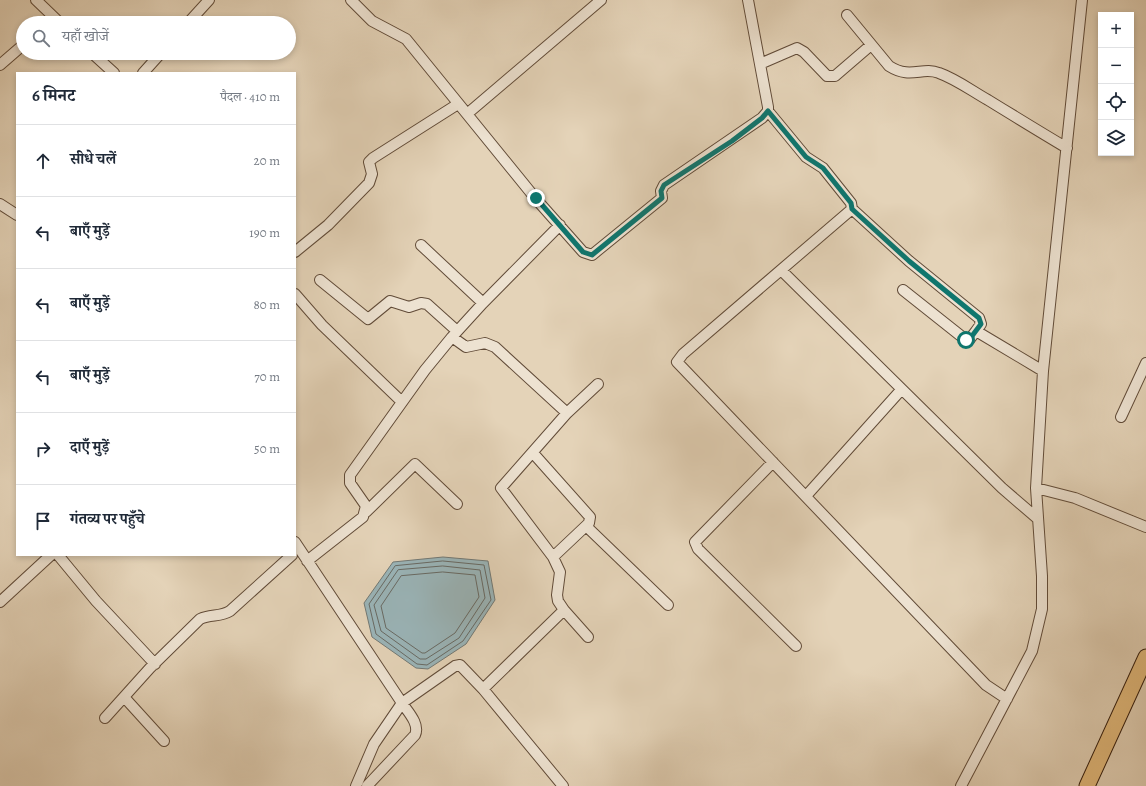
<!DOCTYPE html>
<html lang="hi">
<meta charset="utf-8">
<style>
body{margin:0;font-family:Alegreya,"Noto Serif Devanagari",serif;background:#f6f6f7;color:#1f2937}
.controls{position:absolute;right:12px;top:12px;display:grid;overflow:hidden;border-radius:0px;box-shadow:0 2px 6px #0003}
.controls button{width:36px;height:36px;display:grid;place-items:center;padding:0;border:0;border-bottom:1px solid #e0e1e3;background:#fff;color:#1f2937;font:20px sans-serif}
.stop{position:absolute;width:12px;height:12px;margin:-9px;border:3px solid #0f766e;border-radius:50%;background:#fff}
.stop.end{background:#0f766e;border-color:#fff;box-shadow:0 1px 4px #0008}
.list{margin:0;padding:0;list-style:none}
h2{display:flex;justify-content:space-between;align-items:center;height:52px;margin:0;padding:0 16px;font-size:17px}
h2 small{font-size:13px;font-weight:400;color:#747a83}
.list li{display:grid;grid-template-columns:26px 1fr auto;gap:12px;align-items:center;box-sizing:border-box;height:72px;padding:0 16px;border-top:1px solid #e0e1e3}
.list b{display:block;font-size:15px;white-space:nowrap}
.list em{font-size:13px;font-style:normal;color:#747a83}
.icon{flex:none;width:22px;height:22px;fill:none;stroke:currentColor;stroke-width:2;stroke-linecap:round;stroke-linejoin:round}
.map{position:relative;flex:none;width:1146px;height:786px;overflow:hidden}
.search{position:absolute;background:#fff;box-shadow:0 2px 6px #0003;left:16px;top:16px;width:280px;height:44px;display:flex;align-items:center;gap:10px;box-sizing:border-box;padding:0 14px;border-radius:22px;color:#747a83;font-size:15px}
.panel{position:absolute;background:#fff;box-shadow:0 2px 6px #0003;left:16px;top:72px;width:280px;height:484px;border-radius:0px}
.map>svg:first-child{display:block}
</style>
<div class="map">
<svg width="1146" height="786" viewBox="0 0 1146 786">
<rect width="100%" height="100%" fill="#e4d3b8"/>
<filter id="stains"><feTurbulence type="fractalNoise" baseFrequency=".005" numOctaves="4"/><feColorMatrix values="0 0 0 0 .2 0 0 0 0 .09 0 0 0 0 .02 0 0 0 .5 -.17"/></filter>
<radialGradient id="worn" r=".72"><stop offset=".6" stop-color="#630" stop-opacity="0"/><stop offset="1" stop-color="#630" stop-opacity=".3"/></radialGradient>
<path fill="#9ab5b9" stroke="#727975" d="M443,557L488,561L495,600L466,644L428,669L416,668L372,637L364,603L393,562Z"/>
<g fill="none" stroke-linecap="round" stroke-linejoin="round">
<path stroke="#686a64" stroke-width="1" d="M443,561L484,565L491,600L463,641L427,665L417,664L376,634L369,604L395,566Z
M443,566L480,570L485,598L459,638L426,659H420L381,631L374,605L398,570Z
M443,572L475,575L479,597L455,633L425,653H422L386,628L381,606L401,576Z"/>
<defs>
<path id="street" d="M36,0L60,23
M351,0L372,21L406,39L536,199L583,252L592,255L662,198L661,191L664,185L762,118L768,111V107L748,0
M847,15L889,66C911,80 922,66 939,73C956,79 972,91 988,100C1014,116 1040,132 1067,148
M188,23L209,0
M92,53L114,73
M760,64L797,48L804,52L827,76H835L871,45
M0,65L23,45
M143,73L161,53
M768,111L806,157L823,168L851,203L852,209L909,261L979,318L981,324L976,331L1043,371
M467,114L601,0
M0,204L17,215
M852,209L683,354L677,362L986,685L1007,699
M421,245L483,303
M295,252L328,225L369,183L372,174L369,162L373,158L458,104
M781,270L1002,488L1038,519
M320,280L368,319L390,301L409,307L421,303L427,304L457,331
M903,290L966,340H969L976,331
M295,294L322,325L402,402
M452,337L466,347L485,343L495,347L567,413
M1121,417L1146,363
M533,453L590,517L589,523L553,557
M773,462L695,542L698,549L796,646
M1036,488L1075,498L1146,527
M806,496L901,390
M366,512L415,464L457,504
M586,526L668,605
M295,542L402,703L455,666L460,665L483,689L563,786
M58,555L96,601L155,664
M307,561L363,517L366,506L350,483V475L425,370L452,337L483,303L560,225
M0,602L51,555
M588,637L564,610L558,601L557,595L560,572L553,557L501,488L567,413L598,384
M483,689L564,610
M124,697L164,741
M105,718L150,668L200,619C210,614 221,617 230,611L292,555
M356,786L374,744L402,703C408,712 420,724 415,735L367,786
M961,786L1032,651L1042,609V576L1036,488L1043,371L1082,0"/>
<path id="primary" d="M1087,786L1146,657"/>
</defs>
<use href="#street" stroke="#614b38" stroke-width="12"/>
<use href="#primary" stroke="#351e0e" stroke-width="17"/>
<use href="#street" stroke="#ede2d1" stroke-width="10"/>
<use href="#primary" stroke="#e2ba7c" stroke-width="15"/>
</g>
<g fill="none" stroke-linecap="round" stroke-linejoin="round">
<path stroke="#0f766e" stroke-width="5" d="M536,198L583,252L592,255L662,198L661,191L664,185L732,141L762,118L768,111L806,157L823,168L851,203L852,209L909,261L979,318L981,324L969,340H966"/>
</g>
<rect width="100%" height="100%" filter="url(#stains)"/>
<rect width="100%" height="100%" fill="url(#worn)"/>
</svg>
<div class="controls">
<button>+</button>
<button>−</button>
<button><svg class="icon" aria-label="locate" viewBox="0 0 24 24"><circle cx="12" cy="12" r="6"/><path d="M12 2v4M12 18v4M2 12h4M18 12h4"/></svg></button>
<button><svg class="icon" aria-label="layers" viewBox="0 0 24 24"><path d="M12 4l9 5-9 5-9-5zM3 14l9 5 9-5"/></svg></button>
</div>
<div class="stop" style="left:966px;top:340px"></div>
<div class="stop end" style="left:536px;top:198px"></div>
<div class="search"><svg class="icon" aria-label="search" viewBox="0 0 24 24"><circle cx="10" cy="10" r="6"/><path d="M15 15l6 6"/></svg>यहाँ खोजें</div>
<section class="panel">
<h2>6 मिनट<small>पैदल · 410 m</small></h2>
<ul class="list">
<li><svg class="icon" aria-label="ahead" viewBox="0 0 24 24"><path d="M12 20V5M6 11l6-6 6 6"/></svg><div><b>सीधे चलें</b></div><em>20 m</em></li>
<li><svg class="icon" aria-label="left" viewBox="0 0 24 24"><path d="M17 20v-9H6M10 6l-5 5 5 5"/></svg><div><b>बाएँ मुड़ें</b></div><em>190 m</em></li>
<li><svg class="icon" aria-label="left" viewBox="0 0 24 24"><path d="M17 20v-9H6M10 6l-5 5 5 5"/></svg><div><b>बाएँ मुड़ें</b></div><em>80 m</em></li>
<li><svg class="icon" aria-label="left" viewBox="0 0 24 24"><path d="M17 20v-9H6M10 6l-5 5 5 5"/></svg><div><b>बाएँ मुड़ें</b></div><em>70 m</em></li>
<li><svg class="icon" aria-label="right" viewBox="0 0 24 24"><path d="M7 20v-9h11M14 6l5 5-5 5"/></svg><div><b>दाएँ मुड़ें</b></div><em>50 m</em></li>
<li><svg class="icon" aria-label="arrive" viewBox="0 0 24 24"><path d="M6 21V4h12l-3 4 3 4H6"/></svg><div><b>गंतव्य पर पहुँचे</b></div></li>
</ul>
</section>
</div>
